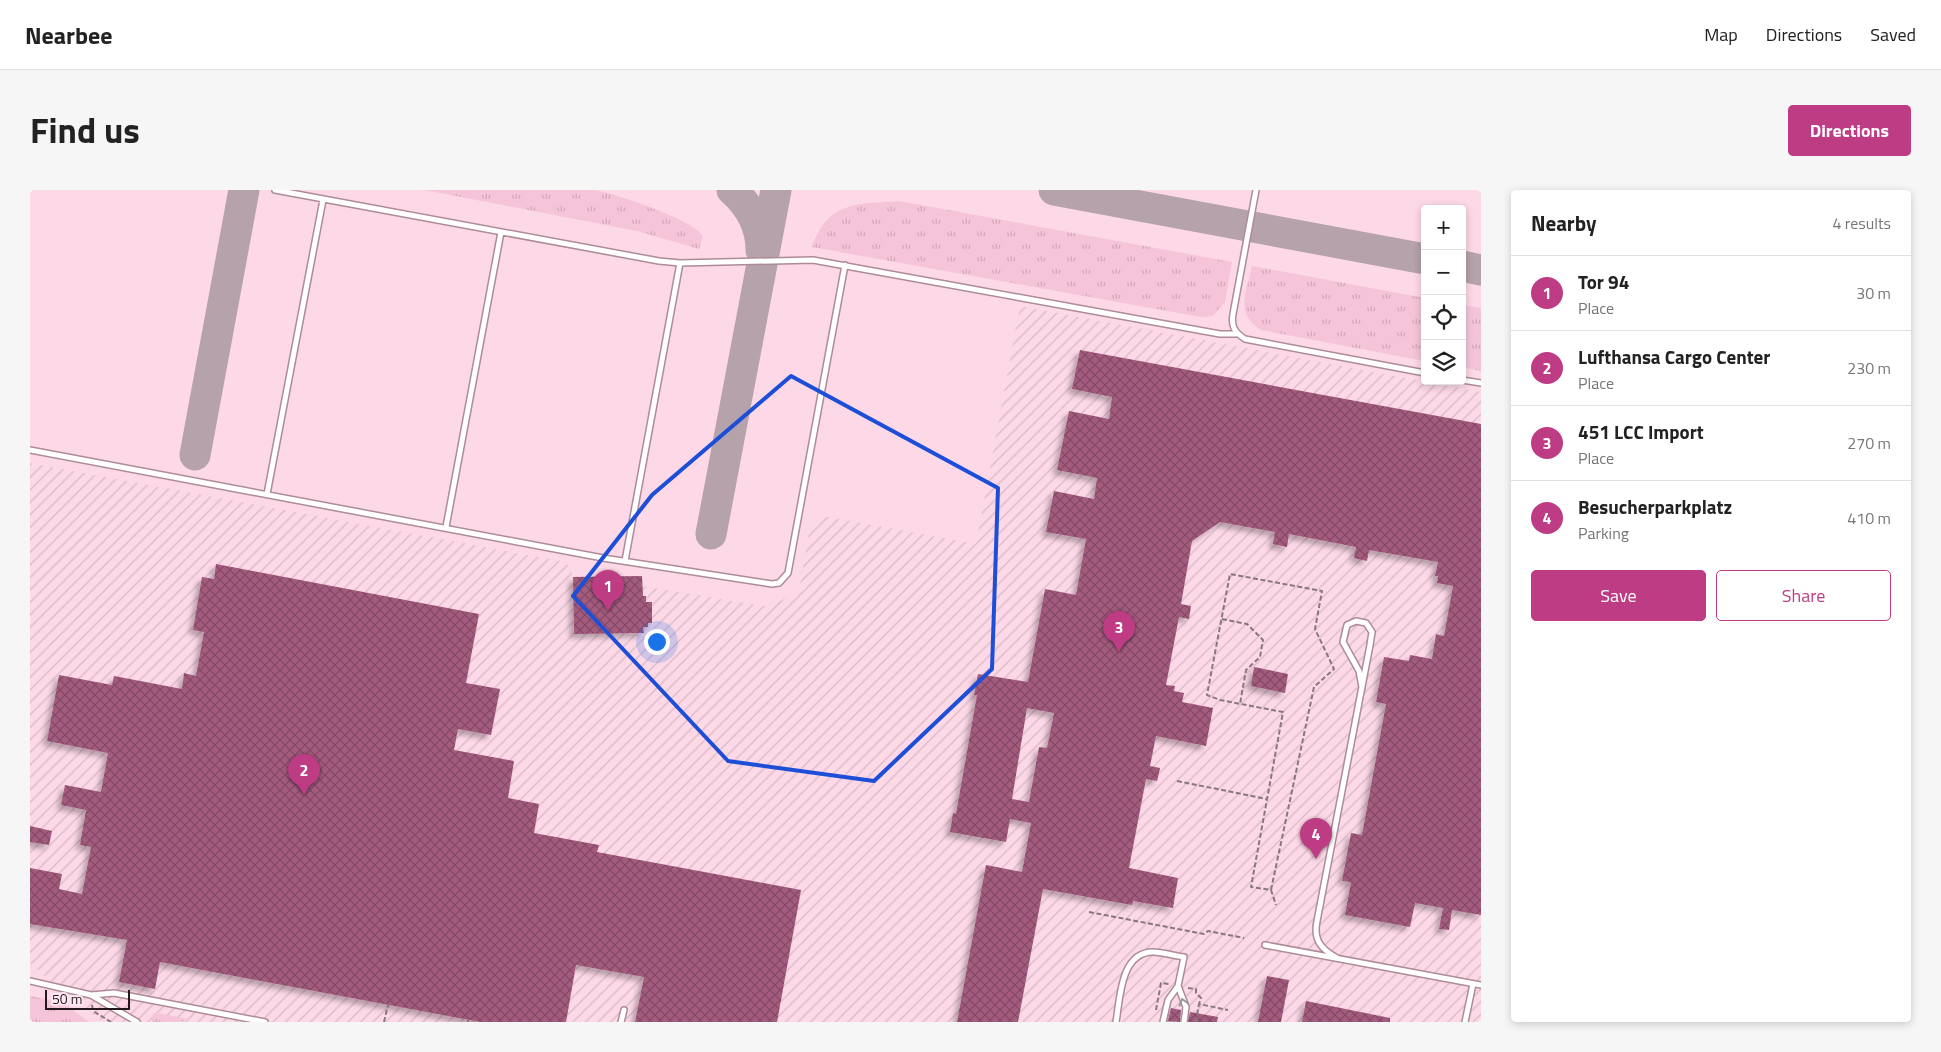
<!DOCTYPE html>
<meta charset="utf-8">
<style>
body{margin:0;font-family:"Titillium Web",sans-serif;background:#f6f6f6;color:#222}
.controls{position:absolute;right:15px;top:15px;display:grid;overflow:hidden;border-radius:5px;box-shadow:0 2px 8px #0003}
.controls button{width:45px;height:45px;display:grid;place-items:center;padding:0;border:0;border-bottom:1px solid #e0e0e0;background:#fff;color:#222;font:25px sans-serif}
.scale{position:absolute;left:15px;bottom:12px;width:85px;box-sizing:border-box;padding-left:5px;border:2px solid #24171d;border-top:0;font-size:14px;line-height:18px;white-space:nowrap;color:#24171d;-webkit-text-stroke:4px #fee7f0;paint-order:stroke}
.you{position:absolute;left:626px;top:451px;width:18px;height:18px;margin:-12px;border:4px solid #fff;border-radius:50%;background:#1a73e8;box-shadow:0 0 0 8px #1a73e833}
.badge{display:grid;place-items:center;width:32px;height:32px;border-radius:50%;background:#be3c83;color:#fff;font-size:16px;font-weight:700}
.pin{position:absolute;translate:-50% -41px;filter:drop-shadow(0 1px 2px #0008)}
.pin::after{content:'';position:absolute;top:26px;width:18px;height:15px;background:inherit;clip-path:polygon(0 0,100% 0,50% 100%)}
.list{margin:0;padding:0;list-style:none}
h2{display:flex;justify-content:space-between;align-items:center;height:65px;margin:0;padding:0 20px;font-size:21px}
h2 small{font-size:16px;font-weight:400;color:#767676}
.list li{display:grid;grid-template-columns:32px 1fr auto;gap:15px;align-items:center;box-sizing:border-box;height:75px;padding:0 20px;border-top:1px solid #e0e0e0}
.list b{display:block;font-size:19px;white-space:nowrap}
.list p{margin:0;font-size:16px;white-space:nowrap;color:#767676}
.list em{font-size:16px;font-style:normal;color:#767676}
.actions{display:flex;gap:10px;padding:15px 20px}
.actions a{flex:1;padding:11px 0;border:1px solid #be3c83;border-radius:5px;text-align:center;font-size:18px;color:#be3c83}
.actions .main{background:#be3c83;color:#fff}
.icon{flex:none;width:28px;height:28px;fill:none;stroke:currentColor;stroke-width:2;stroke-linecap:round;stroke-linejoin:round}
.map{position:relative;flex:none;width:1451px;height:832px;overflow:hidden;border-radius:5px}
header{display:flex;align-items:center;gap:30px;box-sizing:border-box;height:70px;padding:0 25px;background:#fff;border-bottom:1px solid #e0e0e0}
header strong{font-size:24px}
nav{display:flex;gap:28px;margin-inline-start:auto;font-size:18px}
.intro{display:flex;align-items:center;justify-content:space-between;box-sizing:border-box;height:120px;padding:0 30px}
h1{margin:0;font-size:35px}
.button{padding:12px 22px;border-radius:5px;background:#be3c83;color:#fff;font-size:18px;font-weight:700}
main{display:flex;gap:30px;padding:0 30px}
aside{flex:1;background:#fff;border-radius:5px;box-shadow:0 2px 8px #0003}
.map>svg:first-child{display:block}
</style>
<header>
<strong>Nearbee</strong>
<nav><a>Map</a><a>Directions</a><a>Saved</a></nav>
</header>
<div class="intro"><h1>Find us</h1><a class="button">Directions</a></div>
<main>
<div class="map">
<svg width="1451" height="832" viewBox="0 0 1451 832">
<defs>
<pattern id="industrial-furrows" width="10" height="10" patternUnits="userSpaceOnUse" patternTransform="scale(1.25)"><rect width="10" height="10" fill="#fdd8e7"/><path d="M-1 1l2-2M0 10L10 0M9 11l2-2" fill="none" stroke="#d9b9c6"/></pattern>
<pattern id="grass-tufts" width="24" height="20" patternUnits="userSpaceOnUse" patternTransform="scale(1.25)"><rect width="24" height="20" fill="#f5c4d9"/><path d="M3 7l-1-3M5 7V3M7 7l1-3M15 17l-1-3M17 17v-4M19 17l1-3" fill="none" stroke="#d2a8ba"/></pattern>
<pattern id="building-cross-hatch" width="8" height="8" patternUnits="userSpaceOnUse" patternTransform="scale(1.25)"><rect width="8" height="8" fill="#a45b7e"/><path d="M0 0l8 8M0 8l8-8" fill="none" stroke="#854a67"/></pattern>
<filter id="shadow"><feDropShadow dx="-4.5" dy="4.5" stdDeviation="2.5" flood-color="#0004"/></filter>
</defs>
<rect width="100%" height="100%" fill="#fee7f0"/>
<path fill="#fdd8e7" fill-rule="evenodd" d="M0,0H1451V832H0ZM1395,19H1432V191H1395Z"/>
<path fill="url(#industrial-furrows)" d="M990,116L1451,202V832H73L41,809L0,773V273L535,372L541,379L543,387L612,386L613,396L739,417L769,401L780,336L793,326L946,354Z"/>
<path fill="url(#grass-tufts)" d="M395,0H565C586,4 662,29 673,46L669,59L607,41Z
M869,11L1202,72L1195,112L1183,126L1171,127L782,57C798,11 827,14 869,11Z
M1222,76L1395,108V171L1231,140C1204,124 1217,101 1222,76Z
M1432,115L1451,118V181L1432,177Z
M0,806L32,812L59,832H0Z
M124,823H128L157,829L152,832H123L121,827Z"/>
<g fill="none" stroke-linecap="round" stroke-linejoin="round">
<path stroke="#b5a2aa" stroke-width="31" d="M702,0C719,15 731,36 731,60
M1024,0L1395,69
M1432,76L1451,80
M165,265L214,0
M681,344L746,0"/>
</g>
<path fill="url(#building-cross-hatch)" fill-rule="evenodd" filter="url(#shadow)" d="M1050,160L1451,234V725L1422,720L1419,740L1409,739L1413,718L1385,713L1380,737L1315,725L1321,692L1312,691L1321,643L1332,645L1356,514L1346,512L1354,467L1379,471L1380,465L1402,469L1406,444L1414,446L1423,396L1407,393L1408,386H1405L1408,372L1339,360L1337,371L1328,369L1324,368L1326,357L1259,344L1257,357L1243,354L1245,342L1190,332L1162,351L1151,414L1161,416L1159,429L1149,427L1136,495L1145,496L1144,501L1154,503L1152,512L1183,518L1176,556L1126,546L1120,576L1130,578L1128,587L1127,591L1116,589L1099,678L1148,688L1143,718L1103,711L1102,715L1013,699L988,832H927L956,675L992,682L1001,633L980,629L976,652L920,642L923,623L926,624L947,505H944L948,484L998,492L1015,399L1046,405L1056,349L1016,342L1024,301L1064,309L1067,288L1027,280L1039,221L1079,229L1082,207L1042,199ZM997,518L1024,523L1017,558L1009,557L999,612L982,609Z
M186,374L449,424L436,493L470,499L461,545L428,539L424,560L484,571L478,608L509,614L504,643L569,655L567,662L771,700L747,832H605L614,787L546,775L536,832H450L130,772L125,799L89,792L97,750L0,734V678L32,684L29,699L52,704L61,657L50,655L56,620L31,615L35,595L71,602L78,563L17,551L29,485L82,495L84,486L152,499L154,483L166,486L174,442L163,440L172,387L184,389Z
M612,386L613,406H616V412H622V433H618V437H613L614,443L544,444L543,387Z
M1224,477L1258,484L1255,503L1221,496Z
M0,636L22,641L19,655L0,652Z
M1237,786L1259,790L1251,832H1228Z
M1276,811L1360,828V832H1272Z
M1141,818L1151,820L1150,832L1138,831Z
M1160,822L1188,827L1187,832H1158Z"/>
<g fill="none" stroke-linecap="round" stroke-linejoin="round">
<defs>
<path id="service" d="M245,0L629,71L650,73L783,70L1190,144H1206
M1226,0L1203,124C1201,136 1204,142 1215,149L1395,183
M1432,190L1451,193
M0,260L573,368L742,394L749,393L758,383L815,75
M237,304L293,10
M416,337L471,42
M595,371L650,73
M1235,755L1451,795
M1307,768C1291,759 1283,750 1287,731L1340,455L1342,442L1336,433L1326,431L1317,435L1313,452L1329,481L1332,497
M0,791L61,805L107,832
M1148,796L1156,817L1154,832
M61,805L84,803L235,832
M591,832L594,820
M1086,832C1090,810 1090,762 1123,762C1133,762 1144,766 1154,767L1148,796L1138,810L1133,832
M1435,832L1443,794"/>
</defs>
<use href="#service" stroke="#ad8b99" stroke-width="8"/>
<path stroke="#88777e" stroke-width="2" stroke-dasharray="5 2.5" stroke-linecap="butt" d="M1192,429L1217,434L1233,450L1230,467L1216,480L1210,514
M1147,591L1237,609
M1241,700L1284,497L1304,479L1285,439L1292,401L1200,384L1177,505L1190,510L1253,522L1221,697L1241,700L1246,715
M1059,722L1174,744L1178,741L1214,748
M1158,798L1166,799V803L1171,808L1169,814
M62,815L63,821L81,832
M1126,820L1131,793L1139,794
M354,832L358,815
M438,832V830
M1166,832L1169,814L1198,820"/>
<use href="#service" stroke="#fff" stroke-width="5"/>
</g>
<defs><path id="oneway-chevron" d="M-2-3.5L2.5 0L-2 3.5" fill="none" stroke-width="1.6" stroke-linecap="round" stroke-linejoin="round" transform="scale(1.25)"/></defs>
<use stroke="#9c9799" href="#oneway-chevron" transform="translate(1153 812) rotate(-107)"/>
<path fill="none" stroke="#1d4ed8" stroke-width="4" stroke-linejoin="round" d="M761,186L968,298L962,479L844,591L698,571L543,406L622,305Z"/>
</svg>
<div class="controls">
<button>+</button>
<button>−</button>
<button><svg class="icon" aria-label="locate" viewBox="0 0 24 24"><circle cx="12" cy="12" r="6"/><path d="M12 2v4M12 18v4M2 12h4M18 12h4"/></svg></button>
<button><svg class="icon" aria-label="layers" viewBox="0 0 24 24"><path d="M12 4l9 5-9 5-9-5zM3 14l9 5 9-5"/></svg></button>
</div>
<div class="scale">50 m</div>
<div class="you"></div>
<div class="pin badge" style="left:578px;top:421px">1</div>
<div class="pin badge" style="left:274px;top:605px">2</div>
<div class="pin badge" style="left:1089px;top:462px">3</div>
<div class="pin badge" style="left:1286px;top:669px">4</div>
</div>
<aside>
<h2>Nearby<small>4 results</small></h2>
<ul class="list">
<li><span class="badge">1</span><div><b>Tor 94</b><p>Place</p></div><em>30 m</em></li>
<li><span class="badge">2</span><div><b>Lufthansa Cargo Center</b><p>Place</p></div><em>230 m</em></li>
<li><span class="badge">3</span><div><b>451 LCC Import</b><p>Place</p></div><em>270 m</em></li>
<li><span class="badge">4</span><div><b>Besucherparkplatz</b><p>Parking</p></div><em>410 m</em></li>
</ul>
<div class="actions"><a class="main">Save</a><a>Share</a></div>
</aside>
</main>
